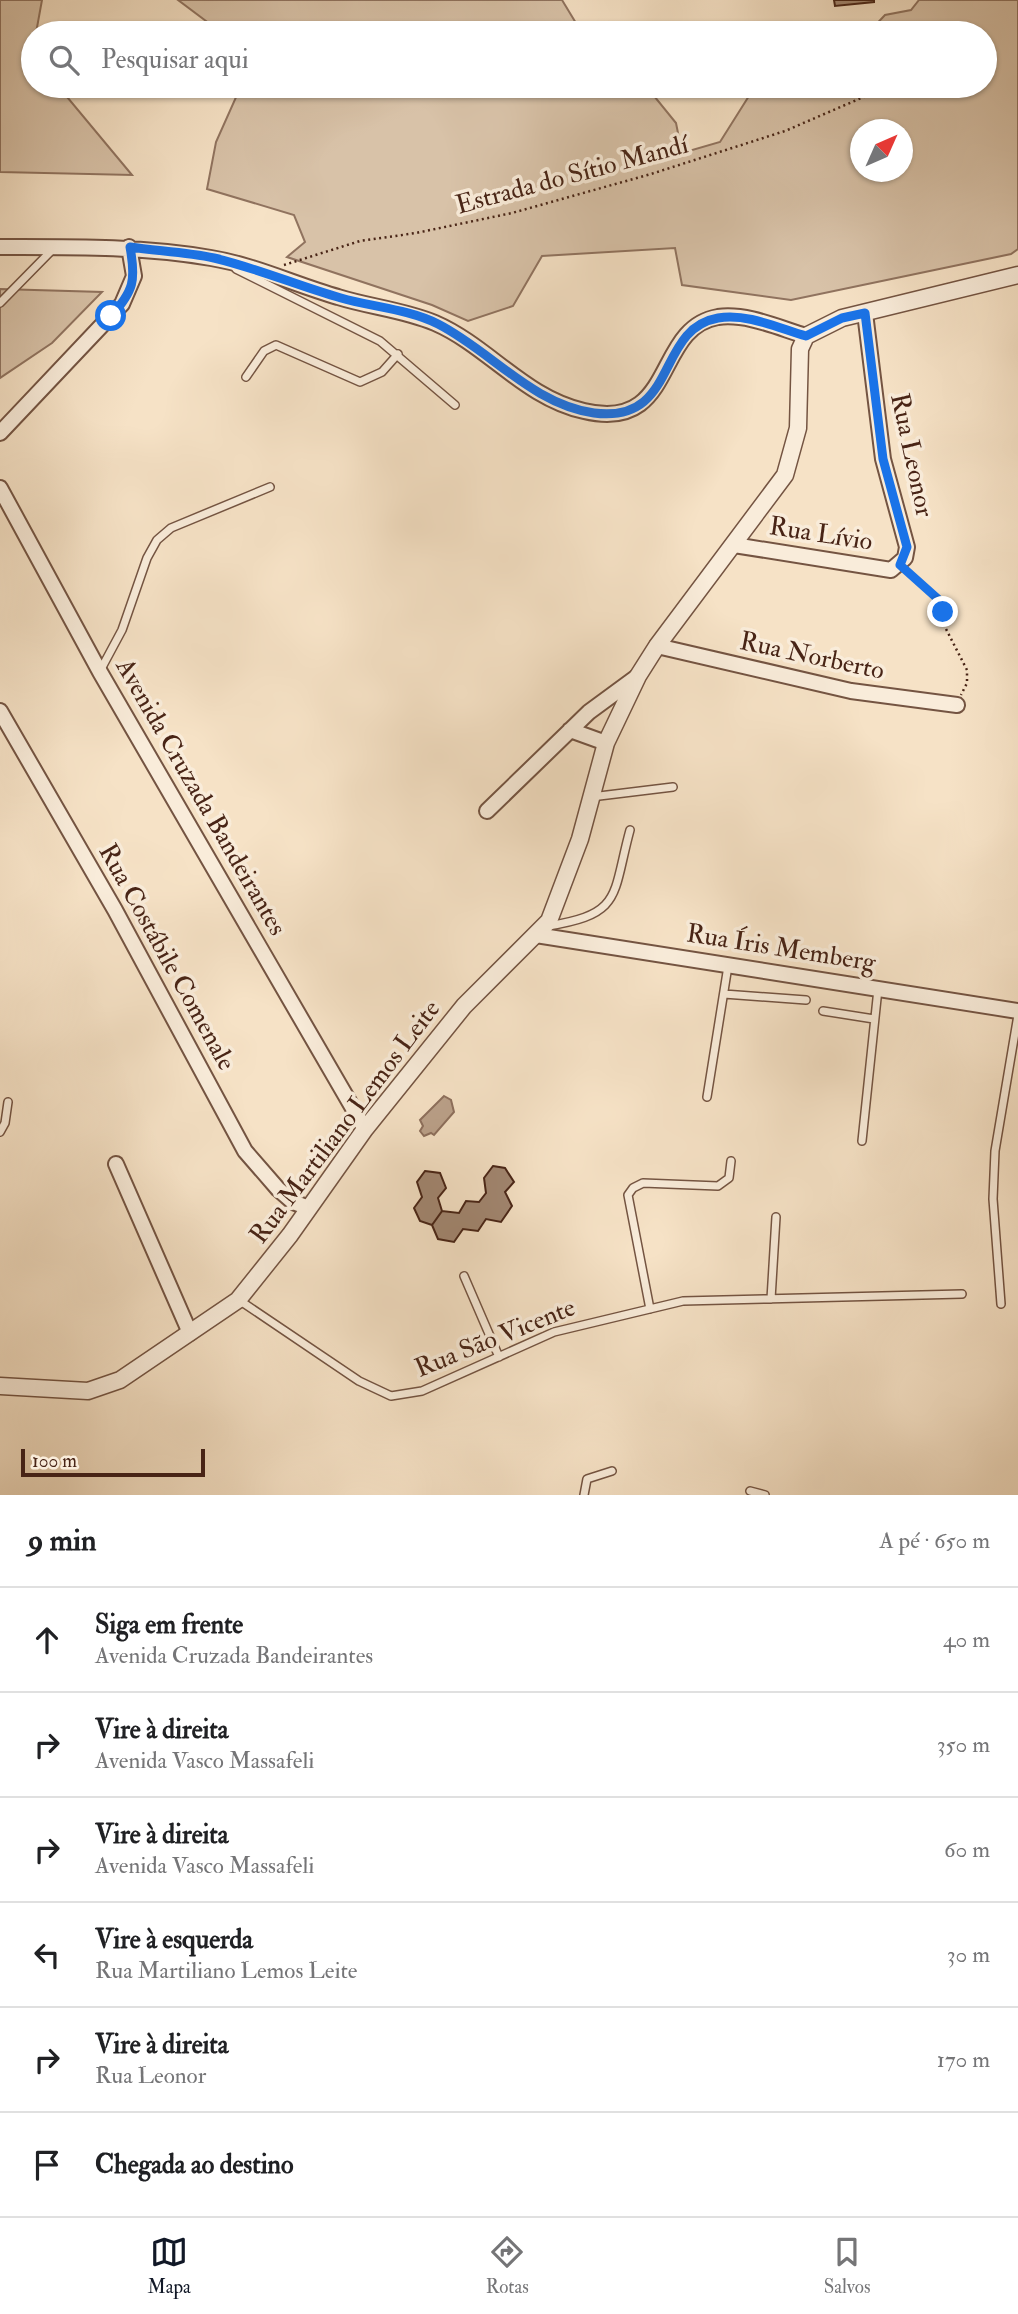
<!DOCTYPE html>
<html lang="pt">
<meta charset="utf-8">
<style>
body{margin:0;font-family:"IM FELL Double Pica",serif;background:#f6f6f6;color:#202124}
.compass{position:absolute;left:850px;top:119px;width:63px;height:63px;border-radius:50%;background:#fff;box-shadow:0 2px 5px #0004;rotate:45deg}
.scale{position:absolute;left:21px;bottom:18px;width:184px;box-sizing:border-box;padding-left:7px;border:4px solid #482416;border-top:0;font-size:19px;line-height:24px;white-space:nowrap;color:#482416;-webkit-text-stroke:5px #f9ecda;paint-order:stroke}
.stop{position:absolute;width:21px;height:21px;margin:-16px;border:5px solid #1a73e8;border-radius:50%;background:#fff}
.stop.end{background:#1a73e8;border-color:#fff;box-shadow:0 2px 7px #0008}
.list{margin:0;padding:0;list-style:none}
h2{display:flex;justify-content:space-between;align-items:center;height:91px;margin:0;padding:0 28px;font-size:30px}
h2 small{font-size:23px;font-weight:400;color:#757577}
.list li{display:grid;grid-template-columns:46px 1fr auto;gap:21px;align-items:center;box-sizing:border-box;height:105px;padding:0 28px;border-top:2px solid #e0e0e0}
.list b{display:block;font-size:26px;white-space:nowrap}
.list p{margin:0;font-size:23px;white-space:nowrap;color:#757577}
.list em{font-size:23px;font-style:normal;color:#757577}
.icon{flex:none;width:38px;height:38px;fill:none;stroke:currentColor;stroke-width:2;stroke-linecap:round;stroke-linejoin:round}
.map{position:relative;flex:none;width:1018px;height:1495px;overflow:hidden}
.search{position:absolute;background:#fff;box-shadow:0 2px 5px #0004;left:21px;right:21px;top:21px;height:77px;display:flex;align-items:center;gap:18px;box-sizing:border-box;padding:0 24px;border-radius:38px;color:#757577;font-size:26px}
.sheet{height:721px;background:#fff}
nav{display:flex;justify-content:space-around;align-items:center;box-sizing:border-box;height:98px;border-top:2px solid #e0e0e0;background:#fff;font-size:19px;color:#757577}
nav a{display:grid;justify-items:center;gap:4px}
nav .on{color:#111827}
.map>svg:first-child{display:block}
</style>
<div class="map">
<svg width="1018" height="1495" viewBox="0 0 1018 1495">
<rect width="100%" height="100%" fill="#f6e2c6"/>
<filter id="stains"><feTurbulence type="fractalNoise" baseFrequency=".00286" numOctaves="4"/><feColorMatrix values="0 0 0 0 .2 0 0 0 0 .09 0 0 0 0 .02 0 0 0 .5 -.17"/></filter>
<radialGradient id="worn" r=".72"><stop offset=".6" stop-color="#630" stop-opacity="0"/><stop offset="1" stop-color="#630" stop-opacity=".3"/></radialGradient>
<path fill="#d8c2a8" stroke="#90735f" stroke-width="2" fill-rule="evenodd" d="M0,0H42L36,33H33V86H58L132,175L0,172Z
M178,0H562L582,33H222Z
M919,0H1018V249L1011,254L791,300L682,285L675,248L542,256L513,306L468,321L432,305L287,257L305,242L294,215L207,189L216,142L241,86H646L676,123L682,153L720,142L754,88L985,86V33H868L885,15L911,10ZM860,130H902V172H860Z
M0,289L102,292L52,343L0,378Z"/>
<path fill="#bba18a" stroke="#8d6f5c" stroke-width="2" d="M444,1096L451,1100L454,1112L434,1135L431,1133L424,1136L420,1131L423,1126L420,1120Z"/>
<path fill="#a28772" stroke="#482416" stroke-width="2" d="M834,0H874V2L835,6Z
M493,1166L505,1168L514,1182L505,1192L512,1206L501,1222L486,1219L478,1231L463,1229L454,1242L438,1239L432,1225L442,1211L459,1213L466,1201L479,1202L486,1193L484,1178Z
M425,1171L440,1173L446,1188L438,1198L442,1211L432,1225L420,1221L414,1208L422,1197L417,1182Z"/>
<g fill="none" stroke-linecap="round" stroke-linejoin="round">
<defs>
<path id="service" d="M236,269L380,341L455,405
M0,303L54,248
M246,377L264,351L276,345L360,382L382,372L398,354
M100,671L122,630L147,558L157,540L171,528L270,487
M591,797L673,787
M548,926C623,914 612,896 630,830
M724,994L806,1000
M823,1011L874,1019
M707,1097L728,966
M0,1132L5,1123L8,1102
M862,1141L878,989
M464,1276L499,1357
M771,1299L776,1217
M239,1300L359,1381L391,1396L422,1391L554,1332L683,1301L962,1294
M1001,1304L993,1199L995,1151L1018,1015
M650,1309L628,1195L633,1188L643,1183L718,1186L729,1178L731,1161
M750,1491L765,1495
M584,1495L587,1479L612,1471"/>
<path id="minor" d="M0,247C71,247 141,246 211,258C254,265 296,285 338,297C370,307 404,310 435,323C488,346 525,398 584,411C677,433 653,328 718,317C747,313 779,328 806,336
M0,433L122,304L134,276L129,247
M0,488L100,672L365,1129
M734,545L891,570L905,558L907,547L883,459L865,313
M657,646L851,691L957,705
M0,711L115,910L245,1151L278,1189L293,1202L309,1208
M570,730L606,743
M487,811L589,712L638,676
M536,935L1018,1011
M116,1164L190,1333"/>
<path id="tertiary" d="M0,1386L88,1391L120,1380L238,1300L290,1235L365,1129L464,1006L549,921L580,839L606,743L638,676L657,646L785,475L798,428L800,349L806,336L842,318L1018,275"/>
</defs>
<use href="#service" stroke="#745442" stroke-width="10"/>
<use href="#minor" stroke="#745442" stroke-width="18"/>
<use href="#tertiary" stroke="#745442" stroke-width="19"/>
<path stroke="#482416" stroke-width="2.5" stroke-dasharray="2 3.5" stroke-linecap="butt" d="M284,265L360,241L416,233L512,213L651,174L785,131L889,86
M908,572L938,599L945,627L967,670V683L961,695"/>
<use href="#service" stroke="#f9ecda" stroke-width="7"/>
<use href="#minor" stroke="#f9ecda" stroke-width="14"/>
<use href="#tertiary" stroke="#f9ecda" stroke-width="16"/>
</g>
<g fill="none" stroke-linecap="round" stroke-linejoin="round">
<path stroke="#1a73e8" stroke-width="9" d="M111,316C134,291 136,280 130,247C157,251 187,252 214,258C257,268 298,286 341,298C372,307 408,309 438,324C491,351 532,404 594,413C679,424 655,329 718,318C747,313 778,328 806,336L842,318L865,313L883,459L907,547L900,565L938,599L943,612"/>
</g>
<g text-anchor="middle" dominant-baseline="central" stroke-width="7" stroke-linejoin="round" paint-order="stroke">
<g font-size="26" fill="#482416" stroke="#f9ecda">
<text transform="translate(572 175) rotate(-15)">Estrada do Sítio Mandí</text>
<text transform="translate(912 455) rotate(78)">Rua Leonor</text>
<text transform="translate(821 534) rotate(9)">Rua Lívio</text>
<text transform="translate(812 656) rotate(12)">Rua Norberto</text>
<text transform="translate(201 797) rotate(60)">Avenida Cruzada Bandeirantes</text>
<text transform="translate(781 948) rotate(9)">Rua Íris Memberg</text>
<text transform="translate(167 957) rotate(61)">Rua Costábile Comenale</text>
<text transform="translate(345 1122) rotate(-53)">Rua Martiliano Lemos Leite</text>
<text transform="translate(495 1338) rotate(-22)">Rua São Vicente</text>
</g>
</g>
<rect width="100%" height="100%" filter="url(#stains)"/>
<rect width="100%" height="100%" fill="url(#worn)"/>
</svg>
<svg class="compass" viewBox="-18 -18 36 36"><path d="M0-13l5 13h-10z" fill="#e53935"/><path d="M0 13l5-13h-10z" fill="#757577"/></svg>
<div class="scale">100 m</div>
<div class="stop" style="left:111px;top:316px"></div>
<div class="stop end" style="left:943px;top:612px"></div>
<div class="search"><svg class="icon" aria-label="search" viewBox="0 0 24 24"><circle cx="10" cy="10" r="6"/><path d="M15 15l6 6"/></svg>Pesquisar aqui</div>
</div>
<section class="sheet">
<h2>9 min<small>A pé · 650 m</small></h2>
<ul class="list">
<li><svg class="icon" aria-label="ahead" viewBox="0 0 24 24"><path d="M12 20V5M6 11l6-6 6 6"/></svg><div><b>Siga em frente</b><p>Avenida Cruzada Bandeirantes</p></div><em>40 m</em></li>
<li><svg class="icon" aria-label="right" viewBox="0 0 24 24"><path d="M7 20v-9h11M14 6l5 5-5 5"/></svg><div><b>Vire à direita</b><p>Avenida Vasco Massafeli</p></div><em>350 m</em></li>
<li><svg class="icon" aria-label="right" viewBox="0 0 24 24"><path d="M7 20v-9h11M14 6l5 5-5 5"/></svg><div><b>Vire à direita</b><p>Avenida Vasco Massafeli</p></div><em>60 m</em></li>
<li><svg class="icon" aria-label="left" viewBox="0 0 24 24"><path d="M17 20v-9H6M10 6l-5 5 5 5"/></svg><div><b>Vire à esquerda</b><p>Rua Martiliano Lemos Leite</p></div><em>30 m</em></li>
<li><svg class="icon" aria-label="right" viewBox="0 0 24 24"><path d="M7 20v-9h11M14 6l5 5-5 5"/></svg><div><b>Vire à direita</b><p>Rua Leonor</p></div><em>170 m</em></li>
<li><svg class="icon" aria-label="arrive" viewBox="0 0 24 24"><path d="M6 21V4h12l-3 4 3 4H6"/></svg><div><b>Chegada ao destino</b></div></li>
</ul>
</section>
<nav>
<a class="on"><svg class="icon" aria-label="map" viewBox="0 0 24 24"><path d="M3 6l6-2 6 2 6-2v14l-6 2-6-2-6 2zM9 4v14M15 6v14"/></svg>Mapa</a>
<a><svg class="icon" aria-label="directions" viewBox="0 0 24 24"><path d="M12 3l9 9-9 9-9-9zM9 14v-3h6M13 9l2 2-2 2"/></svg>Rotas</a>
<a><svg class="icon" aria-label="saved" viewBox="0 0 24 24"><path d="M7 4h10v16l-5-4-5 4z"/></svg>Salvos</a>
</nav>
